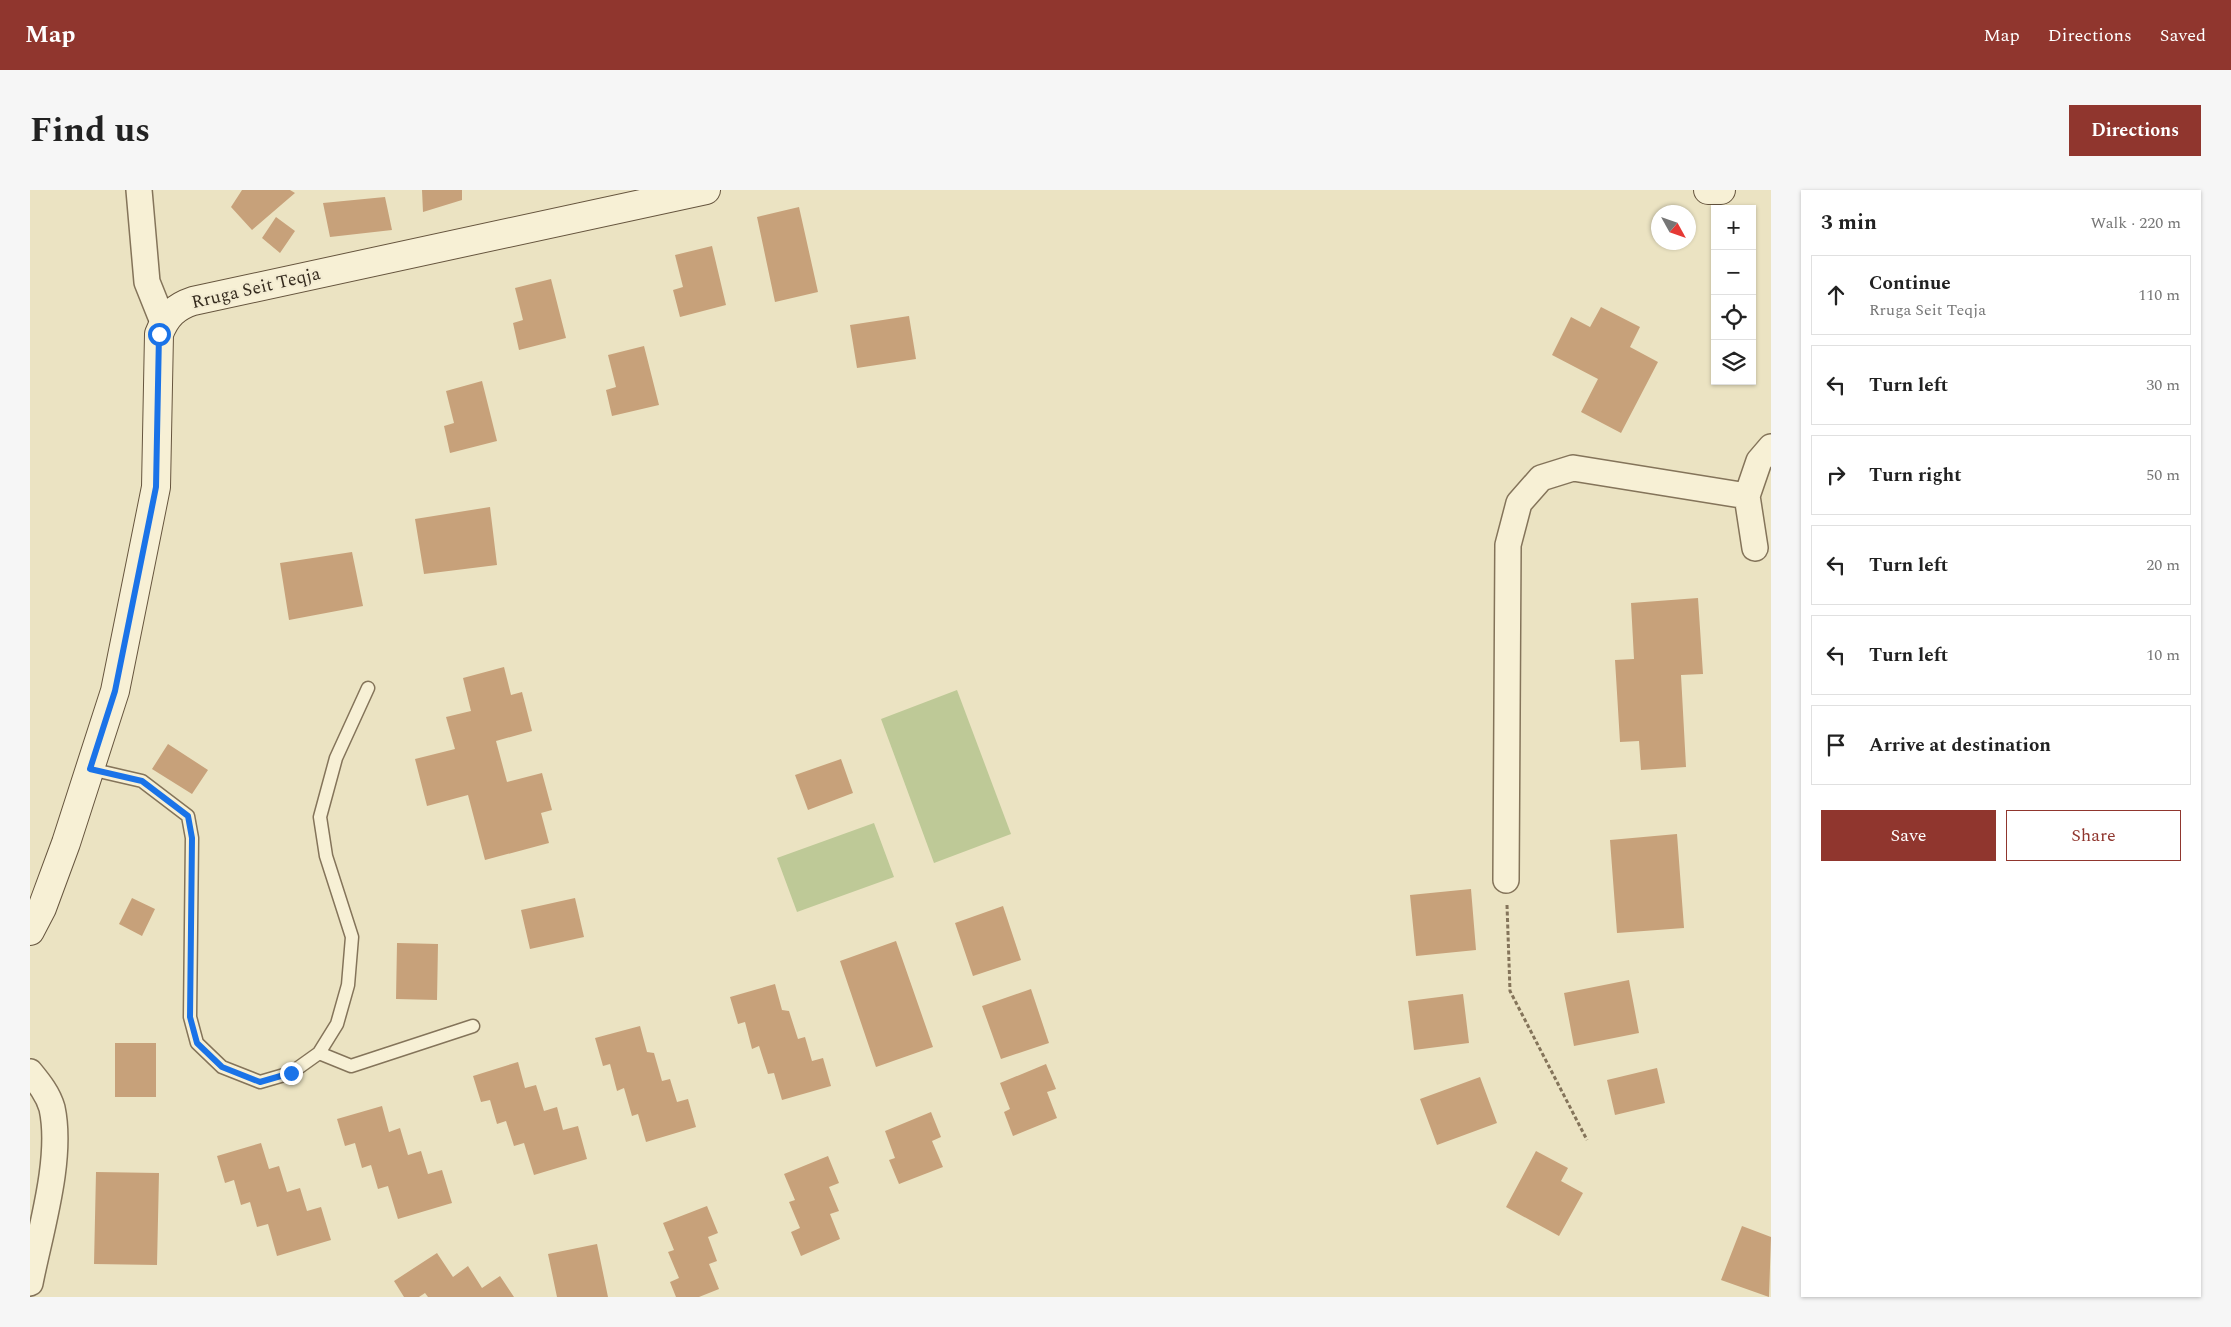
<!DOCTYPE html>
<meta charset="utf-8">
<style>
body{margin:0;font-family:Spectral,serif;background:#f6f6f6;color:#222}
.controls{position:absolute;right:15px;top:15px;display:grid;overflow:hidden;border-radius:0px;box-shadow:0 1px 4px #0004}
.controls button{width:45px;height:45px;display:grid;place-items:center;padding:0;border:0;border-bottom:1px solid #e0e0e0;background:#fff;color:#222;font:25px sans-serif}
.compass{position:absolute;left:1621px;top:15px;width:45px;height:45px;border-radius:50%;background:#fff;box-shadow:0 1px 4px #0004;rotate:130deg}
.stop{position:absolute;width:15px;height:15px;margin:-11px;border:4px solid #1a73e8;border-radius:50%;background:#fff}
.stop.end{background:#1a73e8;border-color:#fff;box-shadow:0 1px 5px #0008}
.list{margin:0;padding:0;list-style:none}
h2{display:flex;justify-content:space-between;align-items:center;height:65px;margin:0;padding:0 20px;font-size:21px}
h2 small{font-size:16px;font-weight:400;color:#767676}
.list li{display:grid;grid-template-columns:32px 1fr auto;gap:15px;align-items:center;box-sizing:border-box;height:80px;margin:0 10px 10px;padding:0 10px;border:1px solid #e0e0e0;border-radius:0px}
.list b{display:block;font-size:19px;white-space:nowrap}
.list p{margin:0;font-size:16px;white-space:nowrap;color:#767676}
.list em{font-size:16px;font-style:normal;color:#767676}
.actions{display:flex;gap:10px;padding:15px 20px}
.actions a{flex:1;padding:11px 0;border:1px solid #90362e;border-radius:0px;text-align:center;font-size:18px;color:#90362e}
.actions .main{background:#90362e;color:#fff}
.icon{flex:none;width:28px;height:28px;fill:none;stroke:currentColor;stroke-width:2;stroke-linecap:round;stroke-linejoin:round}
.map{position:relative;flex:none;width:1741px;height:1107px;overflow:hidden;border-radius:0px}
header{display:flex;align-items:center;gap:30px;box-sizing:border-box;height:70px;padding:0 25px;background:#90362e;color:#fff}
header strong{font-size:24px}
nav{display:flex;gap:28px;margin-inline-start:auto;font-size:18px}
.intro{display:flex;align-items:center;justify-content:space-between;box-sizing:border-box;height:120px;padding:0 30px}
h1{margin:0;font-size:35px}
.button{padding:12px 22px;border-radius:0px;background:#90362e;color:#fff;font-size:18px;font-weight:700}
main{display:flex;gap:30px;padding:0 30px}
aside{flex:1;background:#fff;border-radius:0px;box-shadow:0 1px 4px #0004}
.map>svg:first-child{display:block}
</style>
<header>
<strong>Map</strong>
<nav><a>Map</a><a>Directions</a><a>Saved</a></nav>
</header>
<div class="intro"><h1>Find us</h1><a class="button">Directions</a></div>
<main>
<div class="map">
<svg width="1741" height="1107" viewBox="0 0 1741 1107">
<rect width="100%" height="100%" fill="#ebe3c2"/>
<path fill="#bec997" d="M927,500L981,644L904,673L851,529Z
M844,633L864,687L767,722L747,668Z"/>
<path fill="#c7a17a" d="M212,0H260L265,3L222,40L201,17Z
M392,0H432V10L393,22Z
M355,7L362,40L300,47L293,13Z
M769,17L788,102L745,112L727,27Z
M246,27L265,41L250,63L232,48Z
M682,56L696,115L650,127L643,100L653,97L645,65Z
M521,89L536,148L489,160L483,133L493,130L485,98Z
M1571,117L1610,137L1600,157L1628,172L1591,243L1551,222L1568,189L1522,165L1541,127L1560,137Z
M879,126L886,169L827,178L820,135Z
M614,156L629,215L582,226L576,200L586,197L578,165Z
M452,191L467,251L420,263L414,236L424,233L416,201Z
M460,317L467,375L394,384L385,329Z
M322,362L333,416L259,430L250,373Z
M1668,408L1673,484L1651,485L1656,577L1611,580L1609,551L1590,552L1585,470L1604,469L1601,413Z
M474,477L481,505L492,502L502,541L466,551L477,592L512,583L522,620L511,623L519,653L455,670L438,605L397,616L385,569L425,559L416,527L441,521L433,488Z
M138,554L178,580L162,604L122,579Z
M811,569L823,603L778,620L765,585Z
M1647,644L1654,738L1587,743L1580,650Z
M1441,699L1446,760L1386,766L1380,705Z
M102,708L125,719L112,746L89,734Z
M545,708L554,747L500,759L491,720Z
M973,716L991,770L943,786L925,733Z
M866,751L903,857L846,877L810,771Z
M367,753L408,754L407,810L366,809Z
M1599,790L1609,843L1544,856L1534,803Z
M745,794L752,820L759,821L768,849L775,847L782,871L793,868L801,896L752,910L744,883L738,884L729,856L722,859L715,832L708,834L700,807Z
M1001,799L1019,853L971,869L952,816Z
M1433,804L1439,853L1384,860L1378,811Z
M610,836L617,862L624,863L632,891L640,889L647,912L658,909L666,937L616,952L608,924L602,926L594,898L587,901L580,874L573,876L565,848Z
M85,853H126V907H85Z
M488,872L495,898L506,895L514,921L527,917L533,940L548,936L557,969L504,985L494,953L484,956L476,931L467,934L460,910L451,912L443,886Z
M1016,874L1026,899L1017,902L1027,928L983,946L974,922L980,919L970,893Z
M1627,878L1635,913L1585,925L1577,890Z
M1450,887L1467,933L1407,955L1390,909Z
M352,916L359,942L370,938L378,965L391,961L398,984L412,980L422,1013L368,1029L358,996L348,999L341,975L332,978L325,953L315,956L307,929Z
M901,922L911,947L902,951L913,977L869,994L859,970L865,968L855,941Z
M231,953L239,979L249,976L257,1002L270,998L277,1021L291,1017L301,1050L247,1066L238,1034L227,1037L220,1012L211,1015L204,990L195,993L187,966Z
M1506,961L1538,978L1531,991L1553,1003L1529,1046L1476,1017Z
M798,966L809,993L799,997L809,1021L800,1024L810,1049L771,1066L761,1042L770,1038L759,1012L765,1010L754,984Z
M66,982L129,983L127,1075L64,1074Z
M677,1016L688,1043L678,1047L687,1071L679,1074L689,1099L669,1107H646L640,1092L649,1088L638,1062L644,1060L633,1033Z
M1712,1036L1741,1047L1739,1107L1691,1090Z
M567,1054L578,1107H527L518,1064Z
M407,1063L423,1087L438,1076L452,1098L470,1086L484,1107H398L395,1103L389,1107H374L364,1091Z"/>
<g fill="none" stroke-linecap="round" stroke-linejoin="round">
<defs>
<path id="service" d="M60,579L112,591L158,626L162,648L160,827L167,853L192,877L230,892L261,883L289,863L307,834L318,795L322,747L296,666L290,627L306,568L338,498
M289,863L321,876L443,836"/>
<path id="minor" d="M109,0L117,92L133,132
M1725,358L1717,306L1729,271L1741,257
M1476,690L1478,355L1489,313L1511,288L1543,278L1717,306
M0,882C9,893 18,904 22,918C33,969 10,1042 0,1093"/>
<path id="secondary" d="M1678,0H1691
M0,741L12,718L36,653L85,501L126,297L129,144C136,126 145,117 163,111L676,0"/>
</defs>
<use href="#service" stroke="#84745a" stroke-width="15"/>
<use href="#minor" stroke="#84745a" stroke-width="28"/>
<use href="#secondary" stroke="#66553e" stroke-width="30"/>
<path stroke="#84745a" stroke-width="3" stroke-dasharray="4 2.5" stroke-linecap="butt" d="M1477,715L1480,801L1557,950"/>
<use href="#service" stroke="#f7f0d5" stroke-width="12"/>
<use href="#minor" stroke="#f7f0d5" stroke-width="25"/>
<use href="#secondary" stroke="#f7f0d5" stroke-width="28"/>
</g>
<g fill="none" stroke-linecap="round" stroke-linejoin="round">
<path stroke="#1a73e8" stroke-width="6" d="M129,144L126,297L85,501L60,579L112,591L158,626L162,648L160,827L167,853L192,877L230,892L261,883"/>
</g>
<g text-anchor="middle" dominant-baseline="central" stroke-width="4.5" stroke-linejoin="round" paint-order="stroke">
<g font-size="18" fill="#352b1e" stroke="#f3ecd2">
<text transform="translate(226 98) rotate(-13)">Rruga Seit Teqja</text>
</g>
</g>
</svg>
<div class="controls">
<button>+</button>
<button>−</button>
<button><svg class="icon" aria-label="locate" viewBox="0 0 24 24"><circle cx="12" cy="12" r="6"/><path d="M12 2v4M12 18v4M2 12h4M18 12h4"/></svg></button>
<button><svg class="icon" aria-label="layers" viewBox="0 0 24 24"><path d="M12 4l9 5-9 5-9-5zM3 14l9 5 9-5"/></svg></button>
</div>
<svg class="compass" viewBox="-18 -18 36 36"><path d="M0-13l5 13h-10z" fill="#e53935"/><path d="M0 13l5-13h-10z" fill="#767676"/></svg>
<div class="stop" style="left:129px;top:144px"></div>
<div class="stop end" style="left:261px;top:883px"></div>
</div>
<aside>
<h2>3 min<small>Walk · 220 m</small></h2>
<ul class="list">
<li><svg class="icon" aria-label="ahead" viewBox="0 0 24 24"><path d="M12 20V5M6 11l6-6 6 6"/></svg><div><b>Continue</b><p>Rruga Seit Teqja</p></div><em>110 m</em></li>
<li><svg class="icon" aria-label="left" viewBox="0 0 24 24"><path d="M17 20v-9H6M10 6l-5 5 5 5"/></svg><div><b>Turn left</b></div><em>30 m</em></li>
<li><svg class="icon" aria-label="right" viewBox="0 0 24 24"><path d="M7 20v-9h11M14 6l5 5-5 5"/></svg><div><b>Turn right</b></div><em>50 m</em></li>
<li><svg class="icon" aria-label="left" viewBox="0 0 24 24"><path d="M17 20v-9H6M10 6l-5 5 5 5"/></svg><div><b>Turn left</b></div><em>20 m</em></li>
<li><svg class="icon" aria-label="left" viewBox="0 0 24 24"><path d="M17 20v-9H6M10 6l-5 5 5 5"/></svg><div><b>Turn left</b></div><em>10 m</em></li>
<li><svg class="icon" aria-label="arrive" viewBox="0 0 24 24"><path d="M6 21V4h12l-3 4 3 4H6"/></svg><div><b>Arrive at destination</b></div></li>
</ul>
<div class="actions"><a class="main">Save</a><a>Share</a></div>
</aside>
</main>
